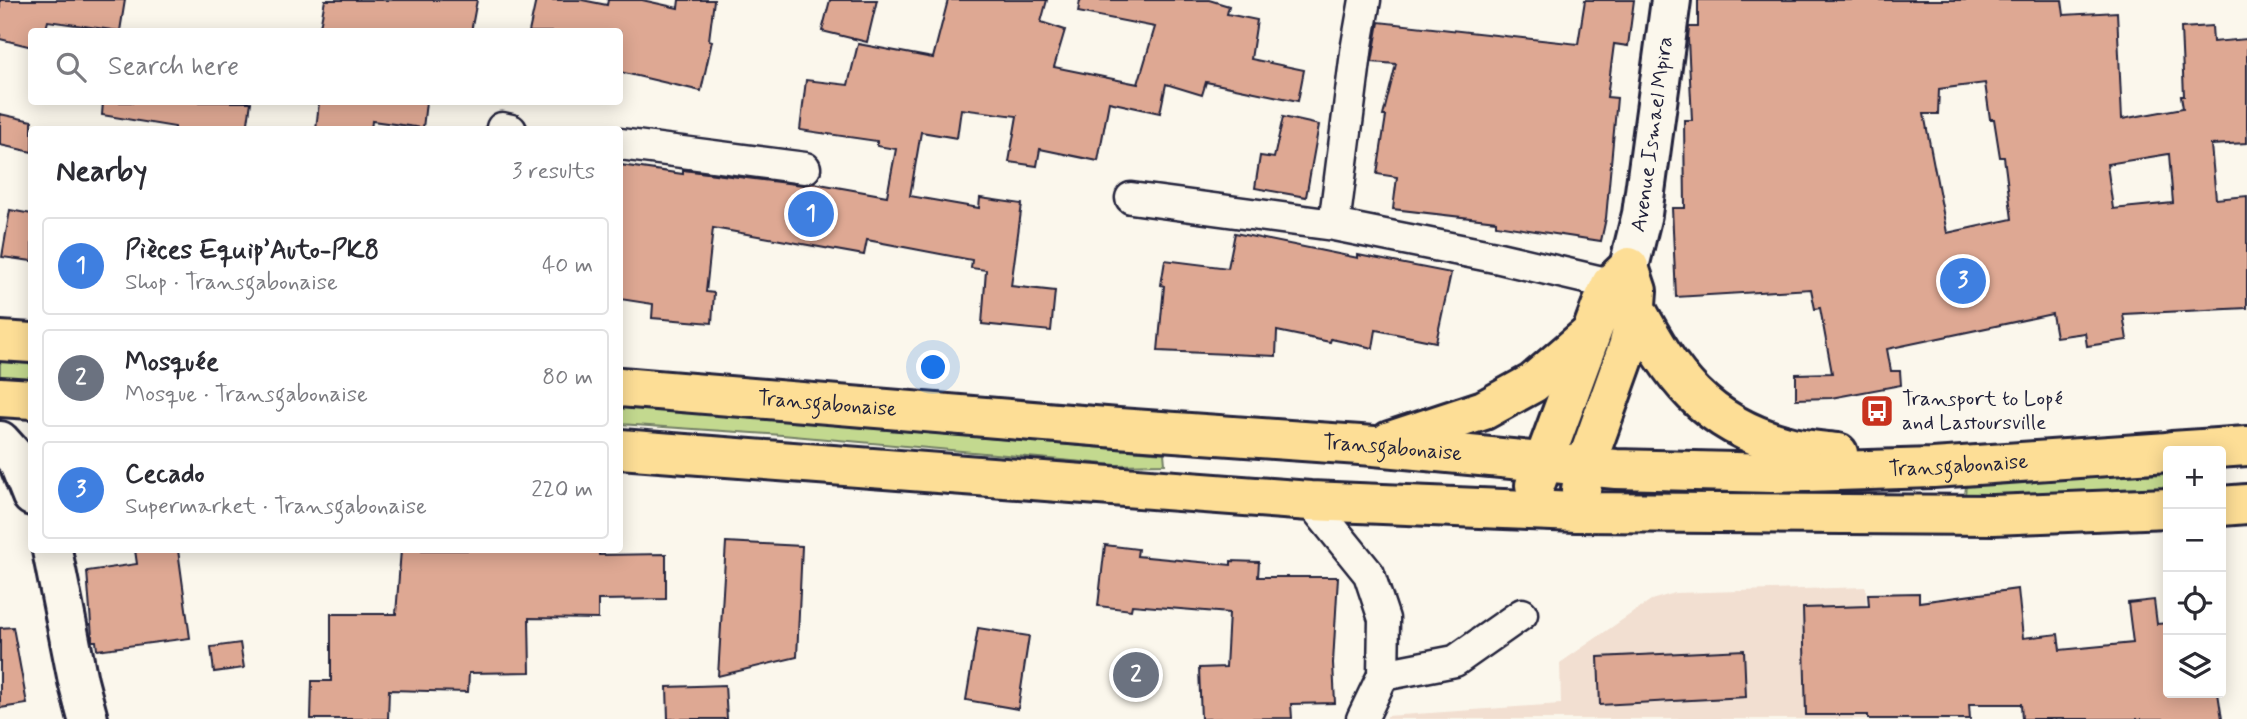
<!DOCTYPE html>
<meta charset="utf-8">
<style>
body{margin:0;font-family:Mynerve,sans-serif;background:#f2f2f3;color:#2b2b33}
.controls{position:absolute;right:21px;bottom:21px;display:grid;overflow:hidden;border-radius:7px;box-shadow:0 4px 18px #0003}
.controls button{width:63px;height:63px;display:grid;place-items:center;padding:0;border:0;border-bottom:2px solid #e1e1e2;background:#fff;color:#2b2b33;font:35px sans-serif}
.you{position:absolute;left:934px;top:368px;width:24px;height:24px;margin:-18px;border:5px solid #fff;border-radius:50%;background:#1a73e8;box-shadow:0 0 0 10px #1a73e833}
.badge{display:grid;place-items:center;width:46px;height:46px;border-radius:50%;background:#c8321e;color:#fff;font-size:23px;font-weight:700}
.pin{position:absolute;translate:-50% -50%;border:4px solid #fff;box-shadow:0 2px 7px #0006}
.list{margin:0;padding:0;list-style:none}
h2{display:flex;justify-content:space-between;align-items:center;height:91px;margin:0;padding:0 28px;font-size:30px}
h2 small{font-size:23px;font-weight:400;color:#7c7c81}
.list li{display:grid;grid-template-columns:46px 1fr auto;gap:21px;align-items:center;box-sizing:border-box;height:98px;margin:0 14px 14px;padding:0 14px;border:2px solid #e1e1e2;border-radius:7px}
.list b{display:block;font-size:26px;white-space:nowrap}
.list p{margin:0;font-size:23px;white-space:nowrap;color:#7c7c81}
.list em{font-size:23px;font-style:normal;color:#7c7c81}
.icon{flex:none;width:38px;height:38px;fill:none;stroke:currentColor;stroke-width:2;stroke-linecap:round;stroke-linejoin:round}
.map{position:relative;flex:none;width:2247px;height:719px;overflow:hidden}
.search{position:absolute;background:#fff;box-shadow:0 4px 18px #0003;left:28px;top:28px;width:595px;height:77px;display:flex;align-items:center;gap:18px;box-sizing:border-box;padding:0 24px;border-radius:7px;color:#7c7c81;font-size:26px}
.panel{position:absolute;background:#fff;box-shadow:0 4px 18px #0003;left:28px;top:126px;width:595px;height:427px;border-radius:7px}
.map>svg:first-child{display:block}
</style>
<div class="map">
<svg width="2247" height="719" viewBox="0 0 2247 719">
<rect width="100%" height="100%" fill="#fbf7ec"/>
<filter id="ink" filterUnits="userSpaceOnUse"><feTurbulence type="fractalNoise" baseFrequency=".0143" numOctaves="2"/><feDisplacementMap in="SourceGraphic" scale="14" xChannelSelector="R" yChannelSelector="G"/><feConvolveMatrix kernelMatrix="1 2 1 2 8 2 1 2 1" color-interpolation-filters="sRGB"/></filter>
<g filter="url(#ink)">
<path fill="#f2dfd1" d="M1866,587V719H1387V716L1561,704L1560,663L1651,600L1675,593Z"/>
<path fill="#c3d98f" stroke="#727e65" stroke-width="2" d="M0,361L31,364V381L0,378Z
M620,407L1164,453L1165,464L1117,465L782,435L620,424Z
M2168,474V491L1973,501L1965,495L1966,486L1984,482Z"/>
<path fill="#dea893" stroke="#22223b" stroke-width="2" fill-rule="evenodd" d="M0,0H125L120,31L48,21L45,32H32V47L0,39Z
M325,0H477L471,32H319Z
M536,0H582L607,5L608,0H642L678,8L679,0H714L709,40L712,41L701,91L620,72V32H529Z
M830,0H877L867,42L822,31Z
M948,0H1047L1041,22L1065,30L1054,67L1138,84L1155,27L1078,12L1080,0H1209L1229,6L1227,14L1257,20L1251,59L1304,70L1298,101L1206,82L1202,95L1166,84L1160,113L1109,102L1098,161L1040,149L1037,166L1009,162L1017,116L961,109L957,138L921,132L910,196L979,208L980,198L1022,204L1011,286L1055,291L1051,331L982,324L986,270L971,268L972,260L867,240L864,255L713,228L706,292L714,293L712,323L652,318L653,304L620,299V165L683,174V170L803,185L814,183L887,196L896,149L877,146V141L800,130L806,80L848,85L858,44L933,58Z
M1585,0H1634L1628,46L1614,44L1607,97L1617,98L1606,218L1601,241L1496,225V221L1393,209L1397,177L1377,174L1386,116H1383L1396,64L1372,62L1379,22L1578,44Z
M1698,0H2062L2064,15L2117,12L2122,119L2183,108L2181,96H2184L2181,28L2212,26L2213,42L2247,39V143L2211,145L2216,199L2247,196V308L2123,314L2127,340L2087,346L2085,333L2056,337L2052,314L1887,349L1891,371H1900L1901,385L1831,398L1796,399V374L1832,373L1820,308L1815,309L1811,289L1676,297L1672,208H1685L1684,120H1692L1688,39L1689,27H1698ZM1985,83L1990,119H1994L2000,157H2004L2012,219L1947,233L1924,114H1938L1939,89ZM2169,154L2173,203L2113,209L2107,164Z
M103,102H251L247,130H175V127L102,115Z
M319,102H426L423,128L372,121L371,130H316Z
M0,114L32,121V152L0,145Z
M1283,117L1319,125L1306,197L1255,188L1260,156L1274,158Z
M10,210L32,214V261L2,257Z
M1235,233L1358,258V255L1451,273L1436,342L1376,330L1373,348L1331,339L1330,342L1277,331L1276,356L1158,351L1164,286L1161,285L1165,260L1228,268Z
M726,542L802,546L797,657L718,676Z
M1105,545L1138,549L1137,556L1231,565V561L1259,562L1258,577H1338L1333,663L1335,703L1291,704L1292,718L1201,719L1199,668L1226,667L1229,613L1132,605L1131,610L1098,606Z
M135,550H178L190,638L97,650L96,641H92V637L87,571L137,564Z
M401,550H599V555L666,554V599L598,600V619L529,618L530,672L469,673L468,692L389,690L388,719H311L312,681H331V614H396Z
M2018,589L2023,638L2058,634L2060,650L2133,643L2128,603L2154,600L2157,624L2168,623V693H2218L2222,719H2022L2021,704H1969L1970,719H1868V715H1806L1803,608L1869,606L1868,594L1919,593V602Z
M13,627L27,704L0,708V628Z
M978,628L1029,636L1018,709L966,700Z
M240,643L244,668L214,672L211,647Z
M1744,650L1746,697L1600,705L1598,657Z
M725,685L727,719H668L667,687Z"/>
<g fill="none" stroke-linecap="round" stroke-linejoin="round">
<defs>
<path id="minor" d="M502,128L511,130
M620,144L805,168
M1131,198L1334,225L1495,257L1611,284
M1334,225L1357,45L1365,0
M1310,501L1369,574L1384,619L1383,675L1362,719
M1383,675L1455,661L1522,614"/>
<path id="tertiary" d="M0,441L18,461L32,496
M52,550L78,681L88,719"/>
<g id="secondary">
<path id="s1" d="M1629,267L1642,214L1671,0"/>
</g>
<g id="trunk">
<path d="M1635,307C1672,377 1705,423 1784,445C1801,450 1820,451 1838,453"/>
<path d="M0,341L32,343"/>
<path id="s2" d="M620,387L1118,428L1374,446L1616,469L1773,473L1933,468L2168,452"/>
<path d="M0,397L32,399"/>
<path d="M1390,441L1484,410L1533,383L1590,334"/>
<path d="M620,449L1310,501L1576,512L1993,515L2168,508"/>
<path d="M2172,451L2247,446"/>
<path d="M1535,485L1601,307L1611,284L1629,267L1637,291L1635,319L1628,347L1585,467L1581,490"/>
<path d="M2221,506L2247,504"/>
</g>
</defs>
<use href="#minor" stroke="#22223b" stroke-width="35"/>
<use href="#tertiary" stroke="#22223b" stroke-width="44"/>
<use href="#secondary" stroke="#22223b" stroke-width="44"/>
<use href="#trunk" stroke="#22223b" stroke-width="44"/>
<use href="#minor" stroke="#fbf7ec" stroke-width="30"/>
<use href="#tertiary" stroke="#fbf7ec" stroke-width="38"/>
<use href="#secondary" stroke="#fbf7ec" stroke-width="38"/>
<use href="#trunk" stroke="#fdde96" stroke-width="38"/>
</g>
</g>
<defs>
<symbol id="bus-square" viewBox="-11 -11 22 22"><rect x="-9" y="-9" width="18" height="18" rx="4" fill="#c8321e" stroke="#fbf7ec"/><path d="M-5-6H5V4H4V6H2V4H-2V6H-4V4H-5ZM-3.5-4V0h7V-4ZM-3.5 1.2v1.5H-2V1.2ZM2 1.2v1.5H3.5V1.2Z" fill="#fff"/></symbol>
</defs>
<g fill-rule="evenodd">
<use href="#bus-square" x="1858" y="392" width="38" height="38"/>
</g>
<g text-anchor="middle" dominant-baseline="central" stroke-width="5" stroke-linejoin="round" paint-order="stroke">
<g font-size="21" fill="#22223b" stroke="#fbf7ec">
<text stroke="none"><textPath href="#s1" startOffset="135">Avenue Ismael Mpira</textPath></text>
<text stroke="none"><textPath href="#s2" startOffset="208">Transgabonaise</textPath></text>
<text stroke="none"><textPath href="#s2" startOffset="775">Transgabonaise</textPath></text>
<text stroke="none"><textPath href="#s2" startOffset="1342">Transgabonaise</textPath></text>
</g>
<g font-size="21" fill="#22223b" stroke="#fbf7ec" text-anchor="start">
<text x="1902" y="399">Transport to Lopé<tspan x="1902" dy="24">and Lastoursville</tspan></text>
</g>
</g>
</svg>
<div class="controls">
<button>+</button>
<button>−</button>
<button><svg class="icon" aria-label="locate" viewBox="0 0 24 24"><circle cx="12" cy="12" r="6"/><path d="M12 2v4M12 18v4M2 12h4M18 12h4"/></svg></button>
<button><svg class="icon" aria-label="layers" viewBox="0 0 24 24"><path d="M12 4l9 5-9 5-9-5zM3 14l9 5 9-5"/></svg></button>
</div>
<div class="you"></div>
<div class="pin badge" style="left:811px;top:214px;background:#3f7fe0">1</div>
<div class="pin badge" style="left:1136px;top:675px;background:#6b7280">2</div>
<div class="pin badge" style="left:1963px;top:281px;background:#3f7fe0">3</div>
<div class="search"><svg class="icon" aria-label="search" viewBox="0 0 24 24"><circle cx="10" cy="10" r="6"/><path d="M15 15l6 6"/></svg>Search here</div>
<section class="panel">
<h2>Nearby<small>3 results</small></h2>
<ul class="list">
<li><span class="badge" style="background:#3f7fe0">1</span><div><b>Pièces Equip’Auto-PK8</b><p>Shop · Transgabonaise</p></div><em>40 m</em></li>
<li><span class="badge" style="background:#6b7280">2</span><div><b>Mosquée</b><p>Mosque · Transgabonaise</p></div><em>80 m</em></li>
<li><span class="badge" style="background:#3f7fe0">3</span><div><b>Cecado</b><p>Supermarket · Transgabonaise</p></div><em>220 m</em></li>
</ul>
</section>
</div>
